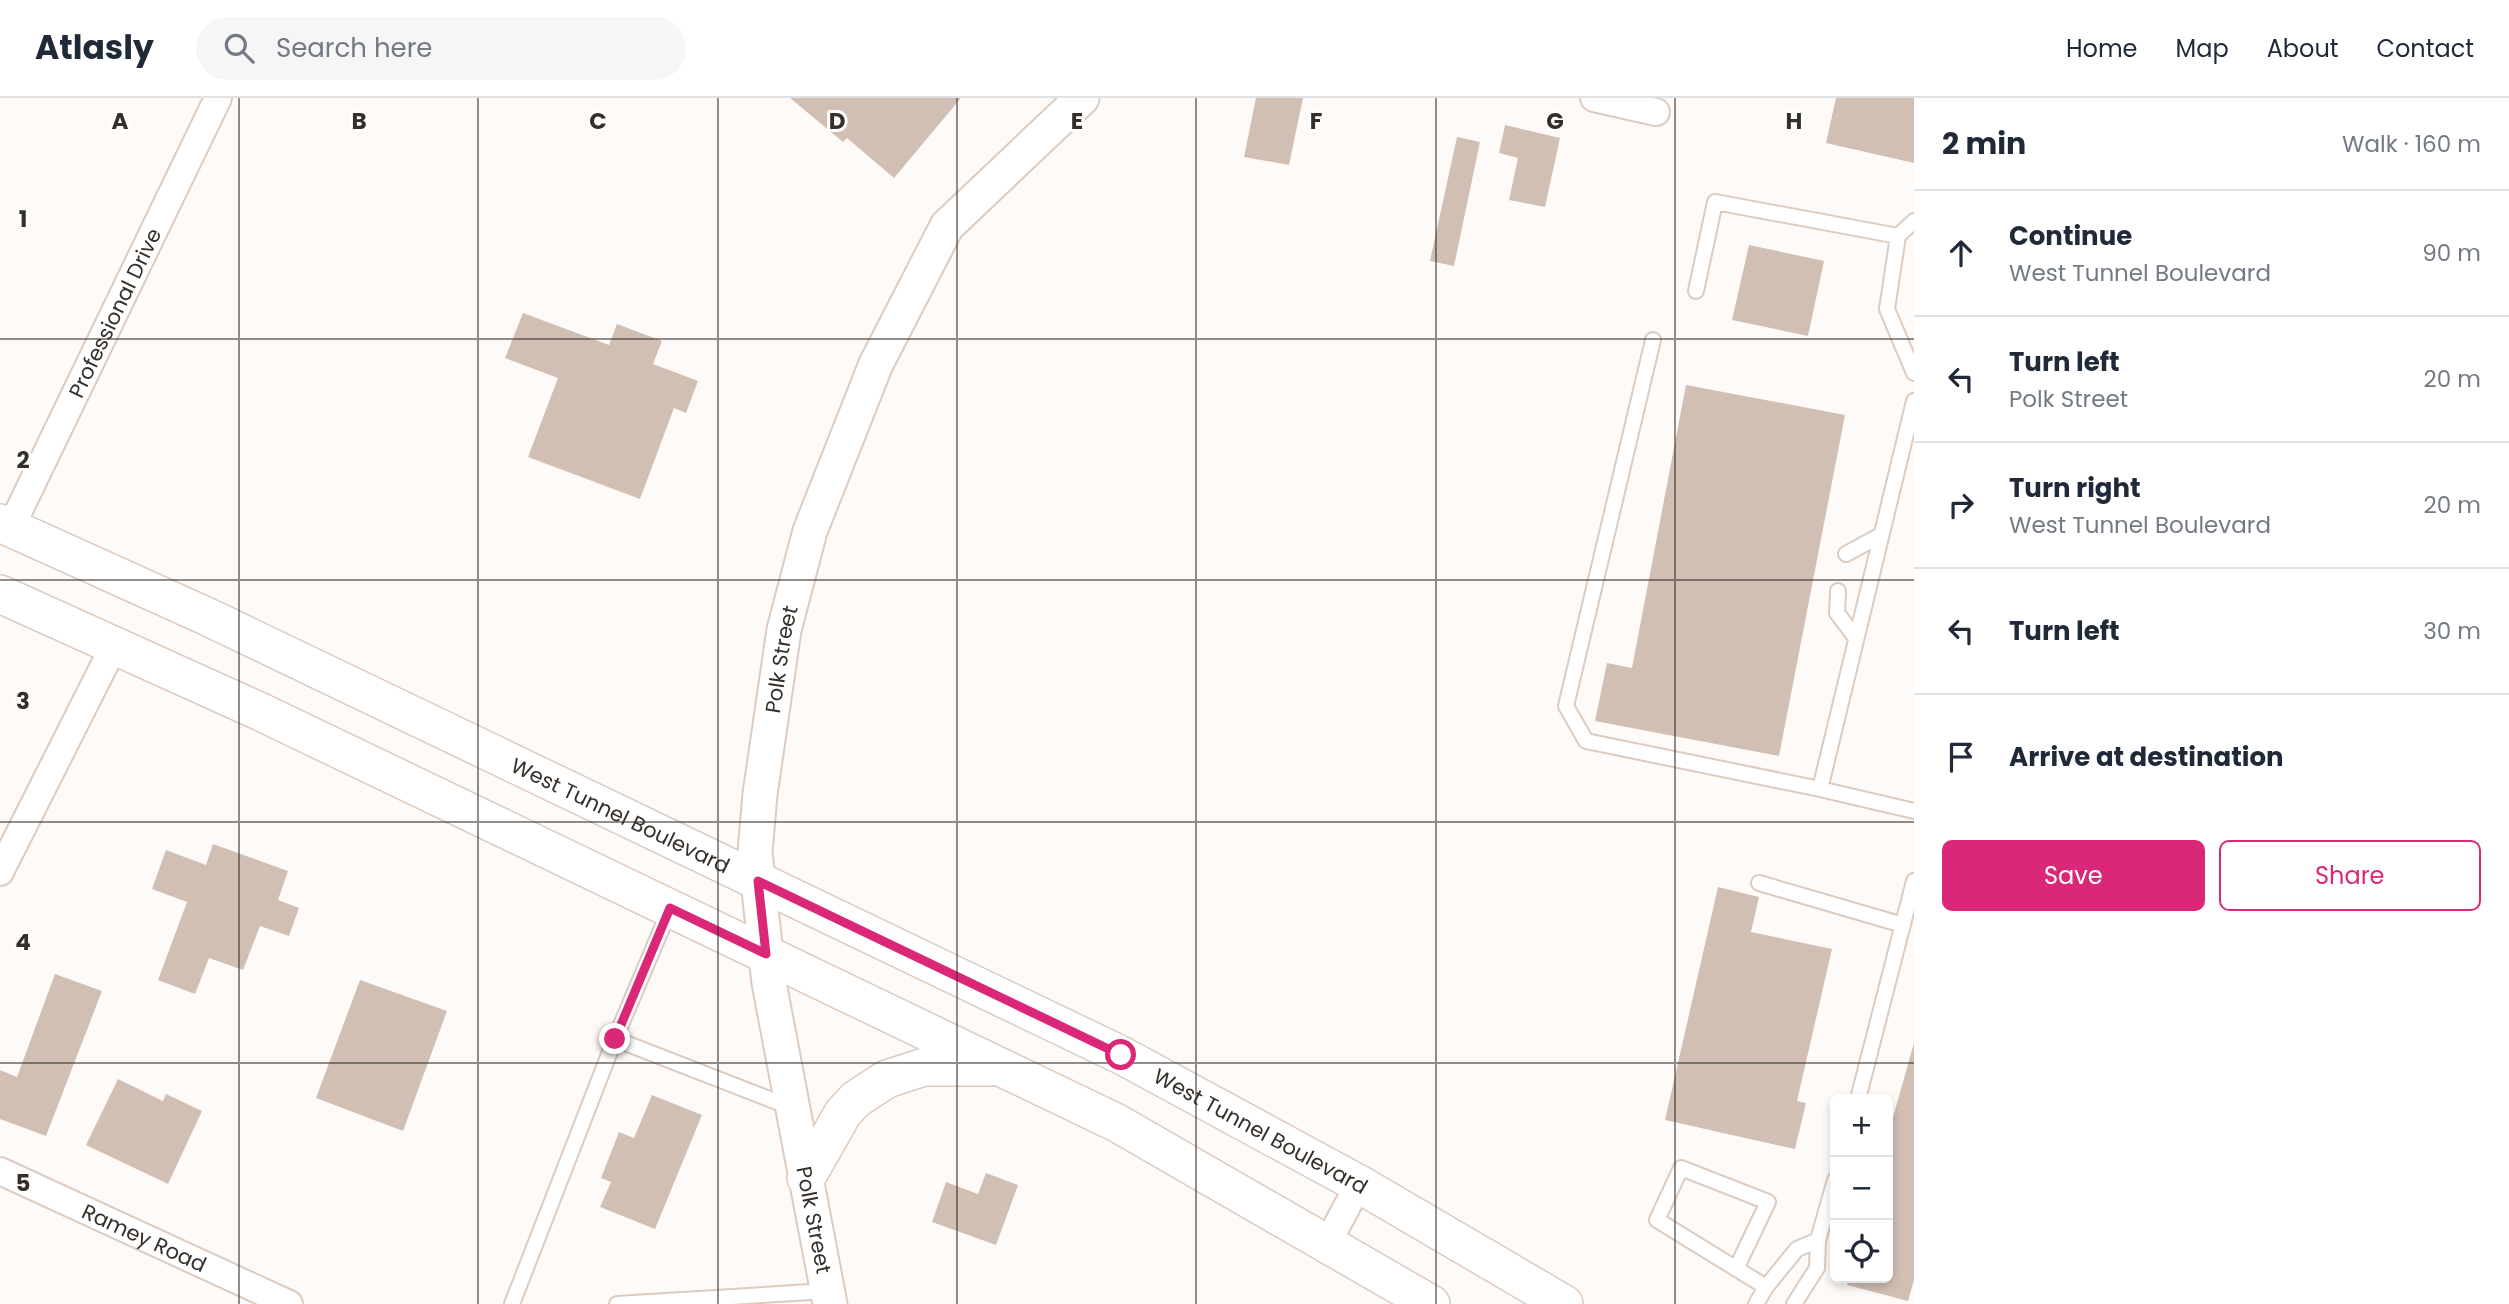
<!DOCTYPE html>
<meta charset="utf-8">
<style>
body{margin:0;font-family:Poppins,sans-serif;background:#f6f6f7;color:#1f2937}
.controls{position:absolute;right:21px;bottom:21px;display:grid;overflow:hidden;border-radius:10px;box-shadow:0 4px 10px #0003}
.controls button{width:63px;height:63px;display:grid;place-items:center;padding:0;border:0;border-bottom:2px solid #e0e1e3;background:#fff;color:#1f2937;font:35px sans-serif}
.stop{position:absolute;width:21px;height:21px;margin:-16px;border:5px solid #db2777;border-radius:50%;background:#fff}
.stop.end{background:#db2777;border-color:#fff;box-shadow:0 2px 7px #0008}
.list{margin:0;padding:0;list-style:none}
h2{display:flex;justify-content:space-between;align-items:center;height:91px;margin:0;padding:0 28px;font-size:30px}
h2 small{font-size:23px;font-weight:400;color:#747a83}
.list li{display:grid;grid-template-columns:46px 1fr auto;gap:21px;align-items:center;box-sizing:border-box;height:126px;padding:0 28px;border-top:2px solid #e0e1e3}
.list b{display:block;font-size:26px;white-space:nowrap}
.list p{margin:0;font-size:23px;white-space:nowrap;color:#747a83}
.list em{font-size:23px;font-style:normal;color:#747a83}
.actions{display:flex;gap:14px;padding:21px 28px}
.actions a{flex:1;padding:16px 0;border:2px solid #db2777;border-radius:10px;text-align:center;font-size:24px;color:#db2777}
.actions .main{background:#db2777;color:#fff}
.icon{flex:none;width:38px;height:38px;fill:none;stroke:currentColor;stroke-width:2;stroke-linecap:round;stroke-linejoin:round}
.map{position:relative;flex:none;width:1914px;height:1206px;overflow:hidden}
header{display:flex;align-items:center;gap:42px;box-sizing:border-box;height:98px;padding:0 35px;background:#fff;border-bottom:2px solid #e0e1e3}
header strong{font-size:33px}
nav{display:flex;gap:38px;margin-inline-start:auto;font-size:24px}
.search{width:490px;height:63px;background:#f6f6f7;display:flex;align-items:center;gap:18px;box-sizing:border-box;padding:0 24px;border-radius:38px;color:#747a83;font-size:26px}
main{display:flex}
aside{flex:1;background:#fff}
.map>svg:first-child{display:block}
</style>
<header>
<strong>Atlasly</strong>
<div class="search"><svg class="icon" aria-label="search" viewBox="0 0 24 24"><circle cx="10" cy="10" r="6"/><path d="M15 15l6 6"/></svg>Search here</div>
<nav><a>Home</a><a>Map</a><a>About</a><a>Contact</a></nav>
</header>
<main>
<div class="map">
<svg width="1914" height="1206" viewBox="0 0 1914 1206">
<rect width="100%" height="100%" fill="#fefaf7"/>
<path fill="#d1bfb4" d="M790,0H961L894,80L847,40L843,44Z
M1256,0H1303L1289,67L1244,59Z
M1836,0H1914V65L1826,45Z
M1505,27L1560,40L1545,109L1509,102L1518,60L1499,55Z
M1457,39L1480,44L1454,168L1430,163Z
M1749,147L1824,163L1808,238L1732,222Z
M523,215L609,247L617,226L662,243L653,266L698,283L686,315L674,310L640,401L528,359L558,280L505,260Z
M1686,287L1845,317L1779,658L1595,623L1607,565L1632,570Z
M213,746L288,773L278,802L299,810L289,838L260,828L243,872L209,860L195,896L158,882L187,804L152,791L166,752L206,767Z
M1718,789L1759,799L1751,834L1832,851L1797,1003L1806,1005L1795,1051L1665,1022Z
M55,876L102,893L46,1038L0,1021V972L17,979Z
M360,882L447,913L403,1033L316,1000Z
M1914,945V1182L1908,1203L1847,1187L1849,1180H1888V1037Z
M118,981L163,1003L166,996L202,1013L168,1086L86,1047Z
M652,997L702,1017L655,1131L600,1109L611,1084L601,1080L619,1034L634,1040Z
M986,1075L1018,1087L996,1147L932,1124L946,1084L978,1096Z"/>
<g fill="none" stroke-linecap="round" stroke-linejoin="round">
<defs>
<path id="service" d="M1898,138L1914,123
M1696,193L1715,104L1898,138L1887,211L1914,275
M1653,242L1566,608L1586,643L1820,691L1914,713
M1846,456L1881,437
M1838,493L1837,515L1856,540
M1820,691L1914,303
M1759,785L1903,827
M615,941L790,1009
M1858,1001L1914,783
M1736,1171L1768,1104L1681,1070L1657,1122L1766,1189
M512,1206L615,941L670,811
M617,1206L827,1193
M1756,1206L1766,1189L1797,1151L1818,1142
M1794,1206L1817,1170L1818,1142L1835,1082"/>
<g id="minor">
<path d="M1594,0L1656,14"/>
<path id="s1" d="M11,429L218,0"/>
<path d="M0,774L114,548"/>
<path id="s2" d="M0,1073L289,1206"/>
<path d="M1327,1146L1359,1086"/>
</g>
<g id="tertiary">
<path id="s3" d="M830,1206L769,885L755,754L760,696L784,532L810,433L876,266L947,128L1082,0"/>
</g>
<g id="secondary">
<path id="s4" d="M0,425L208,519L1121,957L1359,1086L1564,1206"/>
<path d="M0,496L261,614L1117,1025L1431,1206"/>
<path d="M806,1080L843,1015L856,1001L887,981L924,969H991"/>
</g>
</defs>
<use href="#service" stroke="#ddcbbf" stroke-width="18"/>
<use href="#minor" stroke="#ddcbbf" stroke-width="30"/>
<use href="#tertiary" stroke="#ddcbbf" stroke-width="37"/>
<use href="#secondary" stroke="#ddcbbf" stroke-width="40"/>
<use href="#service" stroke="#fff" stroke-width="14"/>
<use href="#minor" stroke="#fff" stroke-width="26"/>
<use href="#tertiary" stroke="#fff" stroke-width="33"/>
<use href="#secondary" stroke="#fff" stroke-width="37"/>
</g>
<g fill="none" stroke-linecap="round" stroke-linejoin="round">
<path stroke="#db2777" stroke-width="9" d="M615,941L670,810L766,856L758,783L1121,957"/>
</g>
<path fill="none" stroke="#352f2a" stroke-width="2" stroke-opacity="0.55" d="M239,0V1206M478,0V1206M718,0V1206M957,0V1206M1196,0V1206M1436,0V1206M1675,0V1206M0,241H1914M0,482H1914M0,724H1914M0,965H1914"/>
<g text-anchor="middle" dominant-baseline="central" stroke-width="6" stroke-linejoin="round" paint-order="stroke">
<g font-size="21" fill="#352f2a" stroke="#fff">
<text stroke="none"><textPath href="#s1" startOffset="238">Professional Drive</textPath></text>
<text stroke="none"><textPath href="#s3" startOffset="653">Polk Street</textPath></text>
<text stroke="none"><textPath href="#s4" startOffset="686">West Tunnel Boulevard</textPath></text>
<text stroke="none"><textPath href="#s4" startOffset="1400">West Tunnel Boulevard</textPath></text>
<text transform="translate(814 1122) rotate(79)">Polk Street</text>
<text stroke="none"><textPath href="#s2" startOffset="159">Ramey Road</textPath></text>
</g>
</g>
<g font-size="23" text-anchor="middle" font-weight="bold" fill="#352f2a" stroke="#fff" stroke-width="6" stroke-linejoin="round" paint-order="stroke">
<text x="120" y="31">A</text>
<text x="359" y="31">B</text>
<text x="598" y="31">C</text>
<text x="837" y="31">D</text>
<text x="1077" y="31">E</text>
<text x="1316" y="31">F</text>
<text x="1555" y="31">G</text>
<text x="1794" y="31">H</text>
<text x="23" y="129">1</text>
<text x="23" y="370">2</text>
<text x="23" y="611">3</text>
<text x="23" y="852">4</text>
<text x="23" y="1093">5</text>
</g>
</svg>
<div class="controls">
<button>+</button>
<button>−</button>
<button><svg class="icon" aria-label="locate" viewBox="0 0 24 24"><circle cx="12" cy="12" r="6"/><path d="M12 2v4M12 18v4M2 12h4M18 12h4"/></svg></button>
</div>
<div class="stop" style="left:1121px;top:957px"></div>
<div class="stop end" style="left:615px;top:941px"></div>
</div>
<aside>
<h2>2 min<small>Walk · 160 m</small></h2>
<ul class="list">
<li><svg class="icon" aria-label="ahead" viewBox="0 0 24 24"><path d="M12 20V5M6 11l6-6 6 6"/></svg><div><b>Continue</b><p>West Tunnel Boulevard</p></div><em>90 m</em></li>
<li><svg class="icon" aria-label="left" viewBox="0 0 24 24"><path d="M17 20v-9H6M10 6l-5 5 5 5"/></svg><div><b>Turn left</b><p>Polk Street</p></div><em>20 m</em></li>
<li><svg class="icon" aria-label="right" viewBox="0 0 24 24"><path d="M7 20v-9h11M14 6l5 5-5 5"/></svg><div><b>Turn right</b><p>West Tunnel Boulevard</p></div><em>20 m</em></li>
<li><svg class="icon" aria-label="left" viewBox="0 0 24 24"><path d="M17 20v-9H6M10 6l-5 5 5 5"/></svg><div><b>Turn left</b></div><em>30 m</em></li>
<li><svg class="icon" aria-label="arrive" viewBox="0 0 24 24"><path d="M6 21V4h12l-3 4 3 4H6"/></svg><div><b>Arrive at destination</b></div></li>
</ul>
<div class="actions"><a class="main">Save</a><a>Share</a></div>
</aside>
</main>
